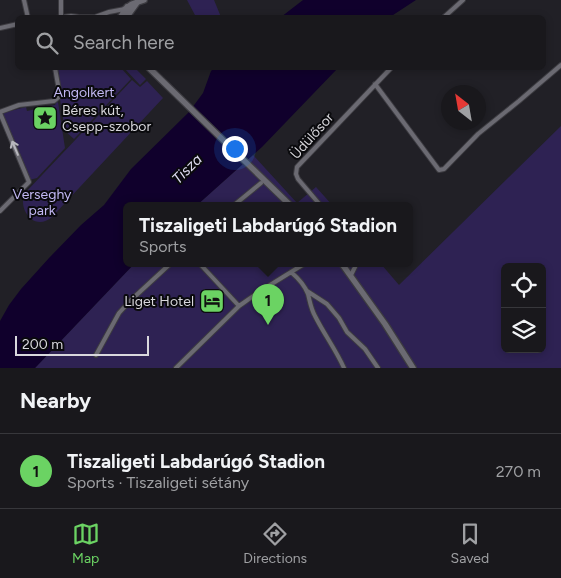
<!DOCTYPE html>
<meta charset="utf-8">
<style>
body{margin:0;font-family:Figtree,sans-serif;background:#222125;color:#f1f3f6}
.controls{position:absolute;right:15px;bottom:15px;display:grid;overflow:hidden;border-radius:8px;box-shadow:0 2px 8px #0003}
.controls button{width:45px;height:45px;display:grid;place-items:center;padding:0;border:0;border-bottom:1px solid #37373b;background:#19181c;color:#f1f3f6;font:25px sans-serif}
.compass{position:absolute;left:441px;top:85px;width:45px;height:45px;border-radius:50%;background:#19181c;box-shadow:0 2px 8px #0003;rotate:329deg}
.scale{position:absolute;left:15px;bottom:12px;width:134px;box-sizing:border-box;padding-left:5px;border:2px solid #d9d8dd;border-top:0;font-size:14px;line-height:18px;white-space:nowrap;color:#d9d8dd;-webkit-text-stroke:4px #0a0a0d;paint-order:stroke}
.you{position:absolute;left:234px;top:148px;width:18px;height:18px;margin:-12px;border:4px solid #fff;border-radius:50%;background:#1a73e8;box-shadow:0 0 0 8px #1a73e833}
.badge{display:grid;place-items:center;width:32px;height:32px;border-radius:50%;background:#6bd363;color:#111;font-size:16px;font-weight:700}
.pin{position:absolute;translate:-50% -41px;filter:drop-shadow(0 1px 2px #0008)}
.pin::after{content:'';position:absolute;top:26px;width:18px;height:15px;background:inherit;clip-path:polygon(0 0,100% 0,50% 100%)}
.popup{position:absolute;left:123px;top:202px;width:290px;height:65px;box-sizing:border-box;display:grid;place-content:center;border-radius:8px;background:#19181c;filter:drop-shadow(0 1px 4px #0005);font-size:16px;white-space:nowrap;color:#9fa0a3}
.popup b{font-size:19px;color:#f1f3f6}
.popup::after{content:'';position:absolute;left:50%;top:100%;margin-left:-10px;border:10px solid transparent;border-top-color:#19181c}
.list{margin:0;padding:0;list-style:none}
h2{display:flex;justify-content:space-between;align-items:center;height:65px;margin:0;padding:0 20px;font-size:21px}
h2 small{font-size:16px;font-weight:400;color:#9fa0a3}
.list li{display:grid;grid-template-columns:32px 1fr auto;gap:15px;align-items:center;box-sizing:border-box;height:75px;padding:0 20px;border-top:1px solid #37373b}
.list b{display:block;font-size:19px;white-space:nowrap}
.list p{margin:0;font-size:16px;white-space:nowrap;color:#9fa0a3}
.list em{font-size:16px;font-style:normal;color:#9fa0a3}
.icon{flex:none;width:28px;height:28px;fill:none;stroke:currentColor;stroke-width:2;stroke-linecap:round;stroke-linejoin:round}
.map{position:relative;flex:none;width:561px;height:368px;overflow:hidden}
.search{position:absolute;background:#19181c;box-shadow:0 2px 8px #0003;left:15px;right:15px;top:15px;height:55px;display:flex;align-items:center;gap:12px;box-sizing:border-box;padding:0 18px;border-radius:8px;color:#9fa0a3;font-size:19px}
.sheet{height:140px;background:#19181c}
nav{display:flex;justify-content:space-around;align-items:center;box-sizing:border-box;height:70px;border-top:1px solid #37373b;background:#19181c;font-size:14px;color:#9fa0a3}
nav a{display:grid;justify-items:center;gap:2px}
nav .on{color:#6bd363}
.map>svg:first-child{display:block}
</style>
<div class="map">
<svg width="561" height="368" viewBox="0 0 561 368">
<rect width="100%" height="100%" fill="#212026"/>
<path fill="#2e2253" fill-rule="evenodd" d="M187,0H214L221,17H196Z
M55,68H121L131,79L74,139L65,131Z
M124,68H135L146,79L140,85Z
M132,80L140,87L147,81L163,98L51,218C48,220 44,222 40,222C30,222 23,211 23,202C23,199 24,196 25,193Z
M58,102L65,148L37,178L29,180L2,113L26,107L27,111L55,105L56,103Z
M561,126V368H35L134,264H381L399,285ZM505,267H542V349H505Z
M253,155L297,203L316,187L333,206H196Z"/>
<path fill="#10002c" d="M303,0H416L390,17H281Z
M214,68H338L262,147L196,206H127V264H134L35,368H0V321L9,305L21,289L49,258L81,225L104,205L131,169L189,112L203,93L211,71Z"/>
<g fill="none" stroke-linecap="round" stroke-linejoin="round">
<defs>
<path id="street" d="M24,0L28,18
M61,17V0
M78,17H95L109,12L125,9
M56,18L71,16L79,17
M443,18L463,0
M0,28L18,24
M375,84L439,170L444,169L478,134L519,101L561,65
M0,112L19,105L54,101L60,96L55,68
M0,113L29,182L0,211
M233,206L261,183
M321,206L298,179L296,174L297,167L391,68
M200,264L239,306
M291,272C298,278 305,286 308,294C310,302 311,309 315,316C324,334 336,350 344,368
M351,275L355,267L353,264
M307,291L327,304L339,318L347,332L365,349L378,368
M96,355L119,313L130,301L170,264
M176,368L239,306L262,290L304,264"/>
<path id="secondary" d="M125,9L132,4L144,0
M120,18L127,7
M126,18L139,0
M149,68L291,206
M342,264L385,324L413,368"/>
</defs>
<use href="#street" stroke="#3c3b40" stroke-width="6"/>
<use href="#secondary" stroke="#3c3b40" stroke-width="8"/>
<use href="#street" stroke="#6b6a72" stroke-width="4"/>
<use href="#secondary" stroke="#6b6a72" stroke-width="5.5"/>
</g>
<defs><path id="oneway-shaft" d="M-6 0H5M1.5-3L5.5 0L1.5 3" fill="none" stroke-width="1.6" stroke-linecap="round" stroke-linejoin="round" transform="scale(1.25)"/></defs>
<use stroke="#b8b7bd" href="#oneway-shaft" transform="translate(15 148) rotate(-113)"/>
<defs>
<symbol id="sight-square" viewBox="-11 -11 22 22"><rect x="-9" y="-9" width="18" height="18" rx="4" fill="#6bd363" stroke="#0a0a0d"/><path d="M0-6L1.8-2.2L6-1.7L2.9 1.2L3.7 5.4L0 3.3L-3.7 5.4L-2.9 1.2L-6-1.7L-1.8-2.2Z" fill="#111"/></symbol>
<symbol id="hotel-square" viewBox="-11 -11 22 22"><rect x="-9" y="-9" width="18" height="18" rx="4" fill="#6bd363" stroke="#0a0a0d"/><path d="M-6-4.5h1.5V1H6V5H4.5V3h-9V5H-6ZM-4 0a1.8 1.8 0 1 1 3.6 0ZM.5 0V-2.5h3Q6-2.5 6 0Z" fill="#111"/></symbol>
</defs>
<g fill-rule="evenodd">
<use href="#sight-square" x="31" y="104" width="28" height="28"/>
<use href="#hotel-square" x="198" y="287" width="28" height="28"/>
</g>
<g text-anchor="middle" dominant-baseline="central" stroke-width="4" stroke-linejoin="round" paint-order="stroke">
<g font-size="14" fill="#c1b7f2" stroke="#0a0a0d">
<text x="84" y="92">Angolkert</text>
<text x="42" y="194">Verseghy<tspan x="42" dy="16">park</tspan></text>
</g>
<g font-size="14" fill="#d9d8dd" stroke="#0a0a0d" text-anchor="start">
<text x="62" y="110">Béres kút,<tspan x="62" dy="16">Csepp-szobor</tspan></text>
<text x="194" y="301" text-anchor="end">Liget Hotel</text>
</g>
<g font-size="14" fill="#d9d8dd" stroke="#0a0a0d">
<text transform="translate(312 136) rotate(-48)">Üdülősor</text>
</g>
<g font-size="15" font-style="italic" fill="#dedbf0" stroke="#0a0a0d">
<text transform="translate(187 169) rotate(-45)">Tisza</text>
</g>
</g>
</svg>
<div class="controls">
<button><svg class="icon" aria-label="locate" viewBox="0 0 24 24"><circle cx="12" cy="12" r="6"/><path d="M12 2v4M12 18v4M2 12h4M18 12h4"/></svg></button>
<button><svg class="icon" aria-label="layers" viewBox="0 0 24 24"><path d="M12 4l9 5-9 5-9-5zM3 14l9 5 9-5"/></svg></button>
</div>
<svg class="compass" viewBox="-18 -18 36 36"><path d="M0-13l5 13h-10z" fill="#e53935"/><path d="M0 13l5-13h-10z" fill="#9fa0a3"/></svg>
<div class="scale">200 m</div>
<div class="you"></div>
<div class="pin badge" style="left:268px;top:325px">1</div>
<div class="popup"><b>Tiszaligeti Labdarúgó Stadion</b>Sports</div>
<div class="search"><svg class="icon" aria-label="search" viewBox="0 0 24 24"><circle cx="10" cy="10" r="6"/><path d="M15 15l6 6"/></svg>Search here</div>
</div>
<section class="sheet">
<h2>Nearby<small></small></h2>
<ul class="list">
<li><span class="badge">1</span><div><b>Tiszaligeti Labdarúgó Stadion</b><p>Sports · Tiszaligeti sétány</p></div><em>270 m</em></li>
</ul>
</section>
<nav>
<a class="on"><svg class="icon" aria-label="map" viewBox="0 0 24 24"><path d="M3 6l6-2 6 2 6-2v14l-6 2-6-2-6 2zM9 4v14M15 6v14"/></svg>Map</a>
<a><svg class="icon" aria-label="directions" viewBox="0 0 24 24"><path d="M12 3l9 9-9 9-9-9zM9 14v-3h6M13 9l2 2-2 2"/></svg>Directions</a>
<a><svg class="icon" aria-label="saved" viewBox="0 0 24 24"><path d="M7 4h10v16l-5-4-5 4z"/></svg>Saved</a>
</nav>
